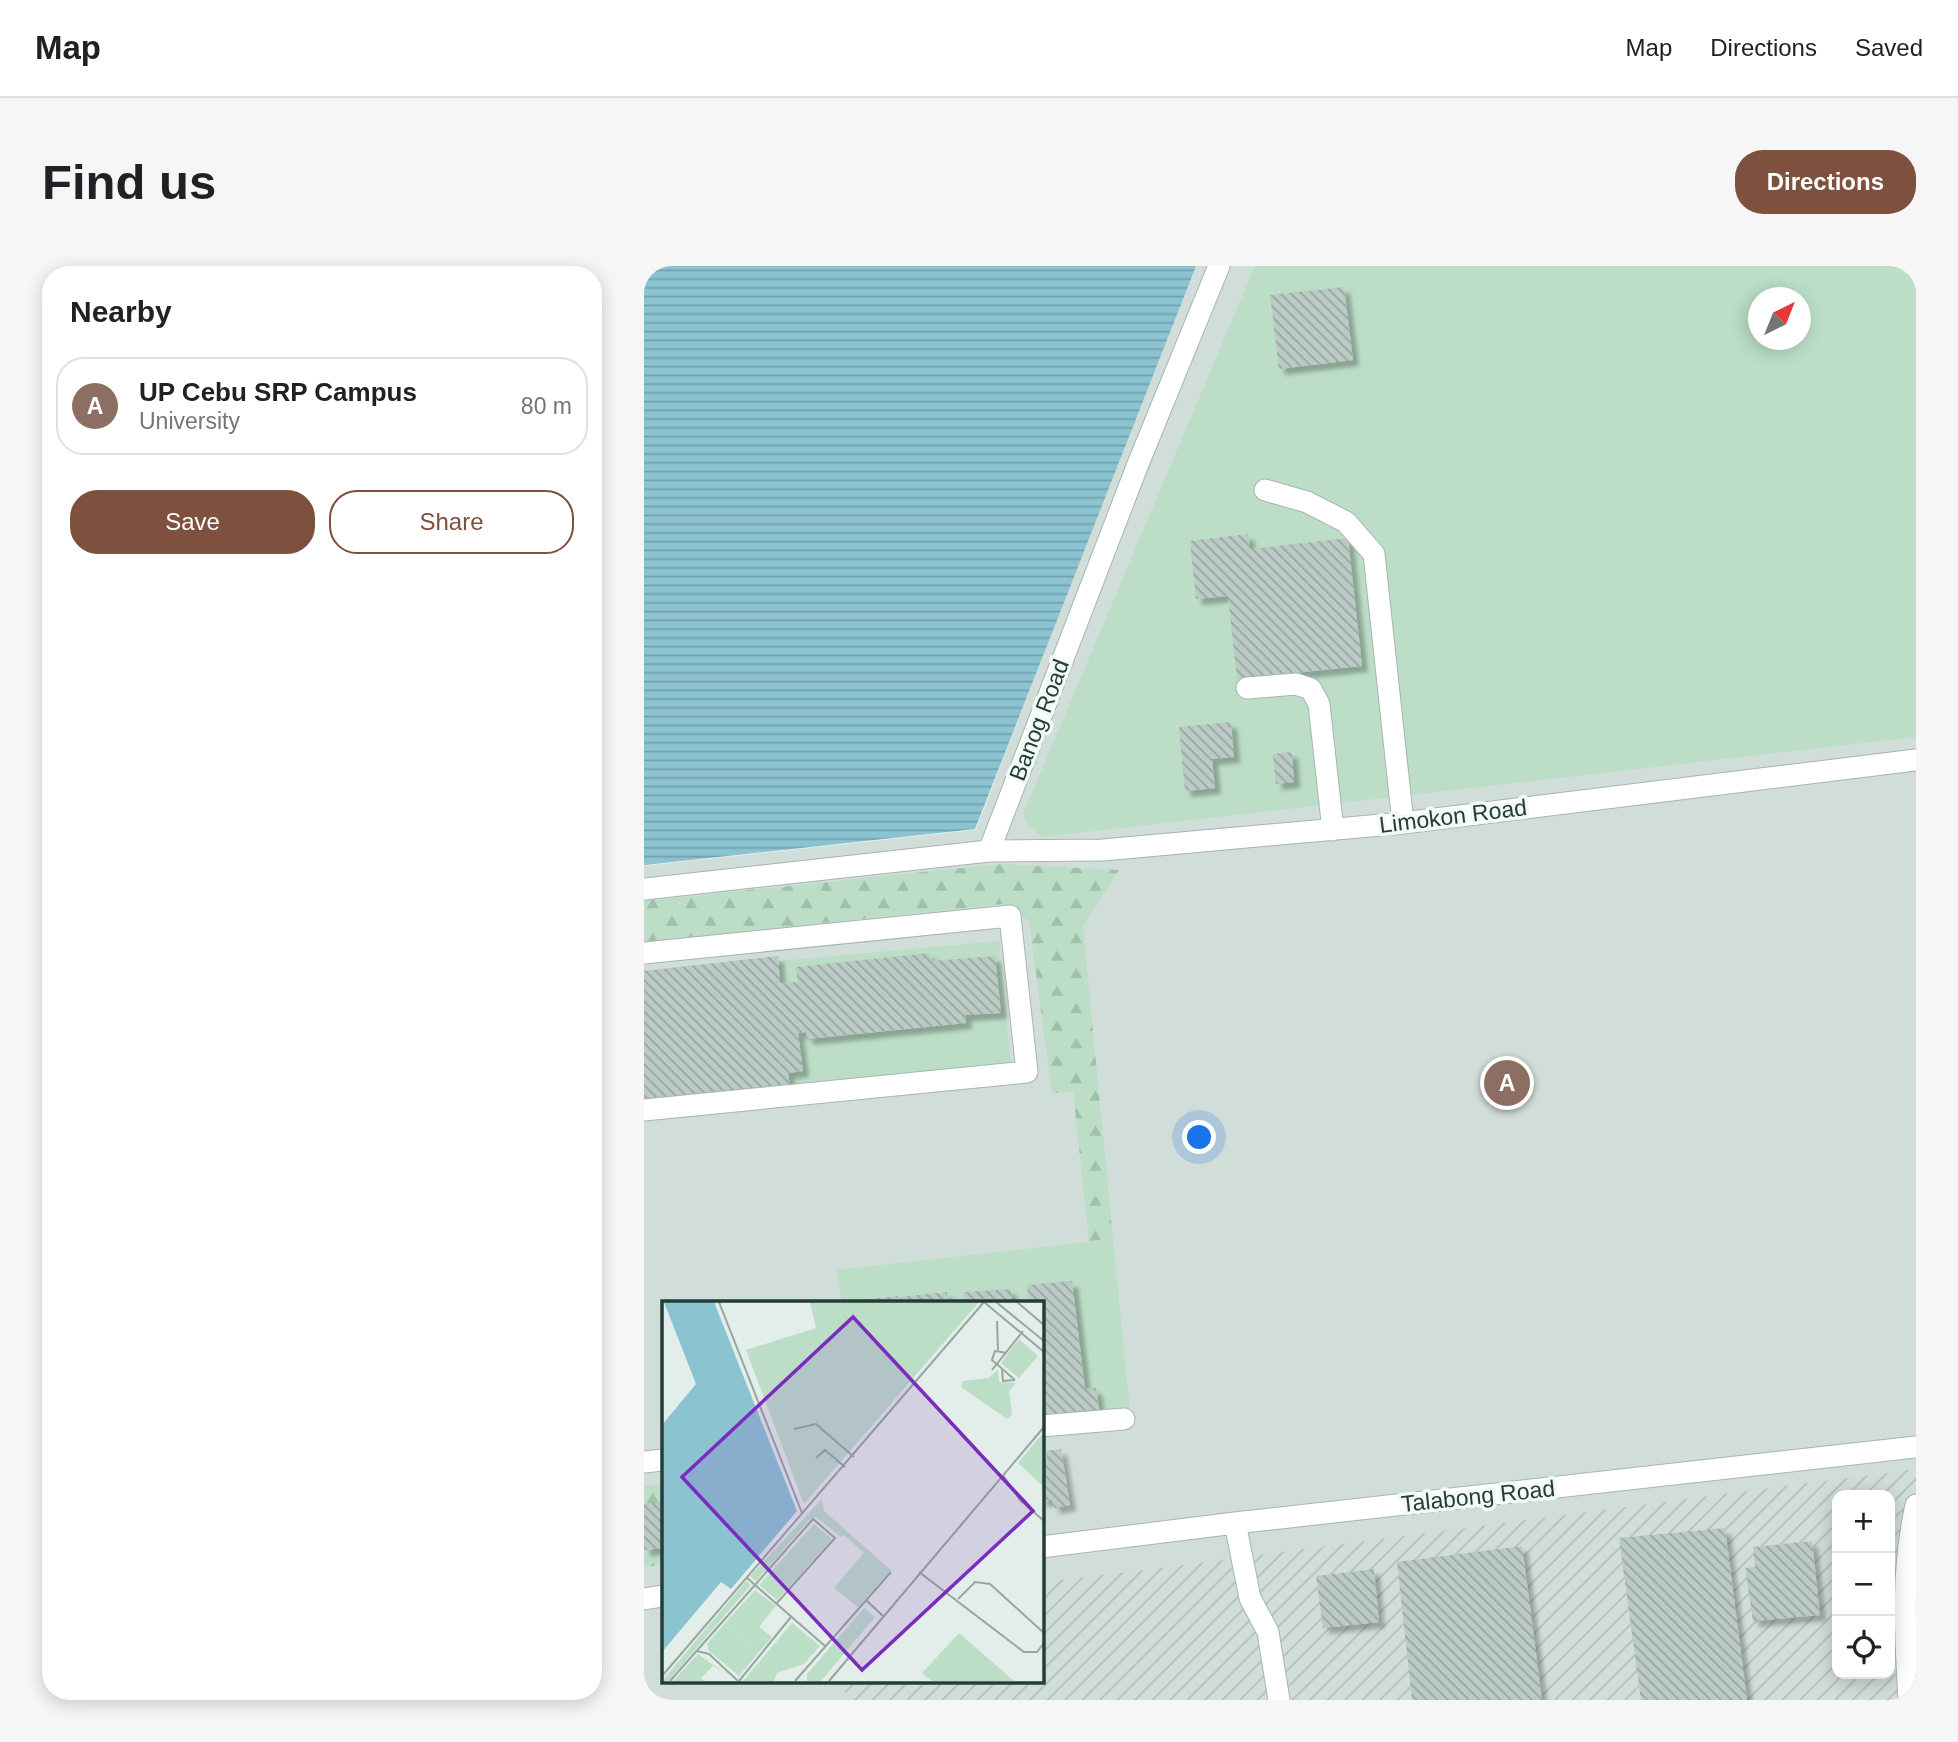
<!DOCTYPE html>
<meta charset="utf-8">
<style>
body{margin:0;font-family:Arial,sans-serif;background:#f6f6f6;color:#202124}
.controls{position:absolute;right:21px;bottom:21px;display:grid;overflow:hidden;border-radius:14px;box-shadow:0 4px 18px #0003}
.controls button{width:63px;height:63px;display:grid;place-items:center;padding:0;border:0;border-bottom:2px solid #e0e0e0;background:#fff;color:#202124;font:35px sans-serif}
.compass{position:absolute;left:1104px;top:21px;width:63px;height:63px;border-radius:50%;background:#fff;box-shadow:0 4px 18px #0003;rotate:43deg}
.you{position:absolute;left:556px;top:872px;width:24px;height:24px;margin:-18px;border:5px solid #fff;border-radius:50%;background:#1a73e8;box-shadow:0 0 0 10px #1a73e833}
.badge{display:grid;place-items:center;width:46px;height:46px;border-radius:50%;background:#7e503e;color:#fff;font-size:23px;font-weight:700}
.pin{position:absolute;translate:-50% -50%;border:4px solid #fff;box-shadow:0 2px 7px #0006}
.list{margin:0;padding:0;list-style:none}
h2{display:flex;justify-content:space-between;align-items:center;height:91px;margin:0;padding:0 28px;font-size:30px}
h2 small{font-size:23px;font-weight:400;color:#757577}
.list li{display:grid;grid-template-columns:46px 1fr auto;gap:21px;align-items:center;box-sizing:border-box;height:98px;margin:0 14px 14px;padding:0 14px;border:2px solid #e0e0e0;border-radius:28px}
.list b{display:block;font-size:26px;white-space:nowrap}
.list p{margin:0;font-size:23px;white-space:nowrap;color:#757577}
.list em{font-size:23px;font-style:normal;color:#757577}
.actions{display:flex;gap:14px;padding:21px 28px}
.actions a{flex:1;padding:16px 0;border:2px solid #7e503e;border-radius:28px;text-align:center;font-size:24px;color:#7e503e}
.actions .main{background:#7e503e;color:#fff}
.icon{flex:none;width:38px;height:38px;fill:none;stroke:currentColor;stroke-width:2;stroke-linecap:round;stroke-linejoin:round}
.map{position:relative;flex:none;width:1272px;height:1434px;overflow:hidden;border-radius:28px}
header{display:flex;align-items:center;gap:42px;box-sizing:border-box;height:98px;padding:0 35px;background:#fff;border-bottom:2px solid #e0e0e0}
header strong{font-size:33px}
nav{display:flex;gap:38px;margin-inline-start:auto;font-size:24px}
.intro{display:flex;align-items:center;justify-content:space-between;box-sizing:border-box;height:168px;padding:0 42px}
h1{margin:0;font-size:49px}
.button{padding:18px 32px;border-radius:28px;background:#7e503e;color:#fff;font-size:24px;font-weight:700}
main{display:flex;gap:42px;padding:0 42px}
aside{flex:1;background:#fff;border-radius:28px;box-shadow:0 4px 18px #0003}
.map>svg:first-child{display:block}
</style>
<header>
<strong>Map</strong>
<nav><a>Map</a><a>Directions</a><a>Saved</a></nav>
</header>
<div class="intro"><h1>Find us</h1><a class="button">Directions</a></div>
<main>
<aside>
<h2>Nearby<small></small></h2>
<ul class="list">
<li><span class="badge" style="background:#8d6e63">A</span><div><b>UP Cebu SRP Campus</b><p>University</p></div><em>80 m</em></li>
</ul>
<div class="actions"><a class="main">Save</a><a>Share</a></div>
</aside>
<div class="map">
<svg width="1272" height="1434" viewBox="0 0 1272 1434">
<defs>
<pattern id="industrial-furrows" width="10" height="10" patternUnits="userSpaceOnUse" patternTransform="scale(1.75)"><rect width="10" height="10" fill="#d1ddd8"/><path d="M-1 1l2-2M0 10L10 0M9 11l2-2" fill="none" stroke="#b3bfba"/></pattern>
<pattern id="forest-firs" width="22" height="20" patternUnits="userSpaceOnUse" patternTransform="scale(1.75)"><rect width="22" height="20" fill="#bcdec7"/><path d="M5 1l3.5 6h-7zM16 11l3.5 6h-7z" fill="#a1c0ac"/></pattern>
<pattern id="water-rules" width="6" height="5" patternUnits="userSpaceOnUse" patternTransform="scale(1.75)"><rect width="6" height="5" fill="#8bc3d1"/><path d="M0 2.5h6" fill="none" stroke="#71a0ab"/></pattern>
<pattern id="building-back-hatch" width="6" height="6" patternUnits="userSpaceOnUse" patternTransform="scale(1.75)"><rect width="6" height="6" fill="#bbcac5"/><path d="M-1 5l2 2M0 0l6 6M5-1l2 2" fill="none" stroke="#98a5a1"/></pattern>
<filter id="shadow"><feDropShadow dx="6" dy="6" stdDeviation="2" flood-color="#0004"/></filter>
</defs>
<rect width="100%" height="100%" fill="#e3ede9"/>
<path fill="#d1ddd8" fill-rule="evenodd" d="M549,0H1272V1434H0V600L332,564ZM1114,32H1156V74H1114ZM19,1037H397V1415H19ZM1193,1229H1246V1408H1193Z"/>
<path fill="url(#industrial-furrows)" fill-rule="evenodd" d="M1272,1203V1434H202L200,1415H397V1316L485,1306ZM1193,1229H1246V1408H1193Z"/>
<path fill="#bcdec7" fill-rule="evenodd" d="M611,0H1272V471L399,571L385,561L379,548ZM1114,32H1156V74H1114Z
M355,675L367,799L0,836V705L134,690L135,695Z
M469,973L486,1145L397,1153V1037H198L193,1004Z"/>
<path fill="url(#forest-firs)" d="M357,598L475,604L439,661L469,973L445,975L429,826L408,827L385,655L359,638L0,676V635Z
M19,1218V1299L0,1301V1220Z"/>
<path fill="url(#water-rules)" d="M0,0H552L331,563L0,599Z"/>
<path fill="url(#building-back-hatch)" filter="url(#shadow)" d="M700,21L709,94L635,103L626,29Z
M604,268L606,283L704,272L718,400L593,413L584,330L552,333L546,275Z
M587,456L590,491L568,493L571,522L541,525L535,461Z
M648,486L650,516L632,518L629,488Z
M285,687L288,695L351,690L357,747L321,749L322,757L163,773L162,766L154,767L159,805L144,807L146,821L0,836V705L134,690L136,717L154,716L152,701Z
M428,1015L441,1123L452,1122L456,1148L397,1153V1037H385L383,1019Z
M367,1023L368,1037H320L319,1026Z
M303,1026L304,1037H256V1031Z
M254,1030L255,1037H208V1035Z
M417,1183L426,1239L410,1242L408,1234L397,1235V1194L403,1193L402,1185Z
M19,1236V1282L0,1284V1238Z
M1081,1262L1103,1434H997L975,1272Z
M1168,1275L1176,1349L1109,1355L1101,1302L1111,1301L1109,1281Z
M878,1280L898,1434H768L753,1296Z
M730,1303L735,1356L679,1362L672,1310Z"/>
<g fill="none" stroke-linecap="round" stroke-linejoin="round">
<defs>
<path id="minor" d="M621,224L663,236L702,256L730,288L759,557
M603,422L652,418L667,423L675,438L689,564
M345,585L494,198L575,0
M0,623L345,585L459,584L759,557L1272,494
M0,687L366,650L383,806L0,844
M397,1160L480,1153
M0,1196L19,1194
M591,1257L606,1332L624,1366L635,1434
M397,1281L591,1257L1272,1181
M0,1333L19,1330
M1265,1434C1261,1366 1257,1306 1272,1239"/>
</defs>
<use href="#minor" stroke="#a6b5b0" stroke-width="23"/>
<use href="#minor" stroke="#fff" stroke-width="21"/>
</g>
<g text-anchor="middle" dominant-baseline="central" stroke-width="7" stroke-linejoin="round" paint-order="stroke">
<g font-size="23" fill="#233e38" stroke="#f3f9f7">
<text transform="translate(395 454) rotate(-69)">Banog Road</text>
<text transform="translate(809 550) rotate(-7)">Limokon Road</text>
<text transform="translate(834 1230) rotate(-6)">Talabong Road</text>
</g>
</g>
<g transform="translate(18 1035)">
<rect width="382" height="382" fill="#e3ede9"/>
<path d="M148,1H317L142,203L84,49L154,27ZM381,132V185L356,162ZM152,223L170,238L115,299L97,284ZM205,248L229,269L196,306L172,287ZM64,321L96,352L77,375L47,350L45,343ZM130,322L158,345L142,363L115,372L112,380H81ZM297,332L352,380H270L260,372ZM36,353L64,373L51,365L39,377L42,380H11Z" fill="#bcdec7"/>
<path d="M160,198L162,210L205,248L202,252L182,234L179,236L154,216L149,217L94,280L88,275ZM84,280L89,284L6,380H0ZM93,289L114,305L97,326L110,336L96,352L64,321ZM202,307L213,316L159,380H145V373Z" fill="#bcdec7"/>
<path d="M357,38L376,55L357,77L339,62ZM336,68L337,81L354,82L347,90L350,114L345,118L299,86L301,80L327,77Z" fill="#bcdec7"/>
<path d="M2,1H52L135,210L69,288L59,281L0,351V124L34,83Z" fill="#8bc3d1"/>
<path fill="none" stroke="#96a7a2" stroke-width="2" d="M57,1L140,212M322,1L382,51M334,1L382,40M355,1L382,24M335,20L336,49M345,52L333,50L330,59L353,79M330,69L361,30M340,69L341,80L353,79M132,128L154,123L192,156M154,157L163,149L183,166M341,174L358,199L382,220M257,271L362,351H375L382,342M84,276L93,284L151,218L173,237L114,303M296,298L313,281L328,283L382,332M204,299L221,315M35,350L47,353L76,380M0,375L322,1M8,380L93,284L163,345M77,380L129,316M133,380L229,271M167,380L382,126"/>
<path fill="#7b2cbf" fill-opacity="0.15" stroke="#7b2cbf" stroke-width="3.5" d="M191,16L371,210L200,369L20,176Z"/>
<rect width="382" height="382" fill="none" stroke="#233e38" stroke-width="3.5"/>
</g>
</svg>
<div class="controls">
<button>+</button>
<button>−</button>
<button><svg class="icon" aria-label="locate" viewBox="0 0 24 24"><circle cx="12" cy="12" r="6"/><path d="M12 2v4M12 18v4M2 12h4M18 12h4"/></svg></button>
</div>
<svg class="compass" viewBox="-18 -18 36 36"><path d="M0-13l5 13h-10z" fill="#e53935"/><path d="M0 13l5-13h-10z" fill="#757577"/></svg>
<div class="you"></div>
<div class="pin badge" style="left:863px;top:817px;background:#8d6e63">A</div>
</div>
</main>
